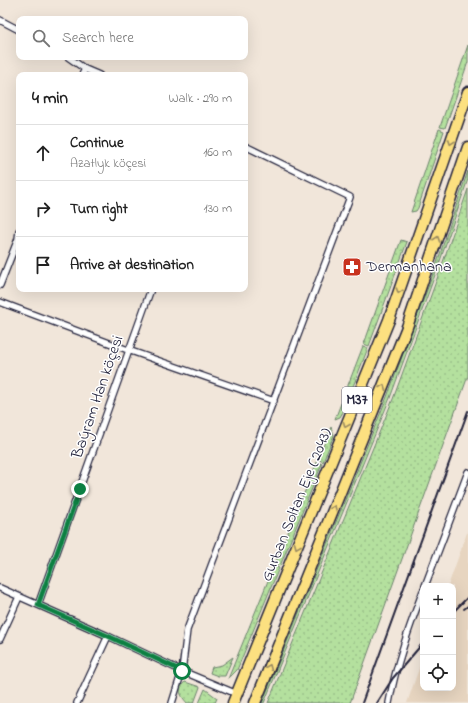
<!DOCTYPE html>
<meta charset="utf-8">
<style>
body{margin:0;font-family:"Indie Flower",sans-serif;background:#f6f6f6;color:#222}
.controls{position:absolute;right:12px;bottom:12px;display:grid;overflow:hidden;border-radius:8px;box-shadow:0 4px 16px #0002}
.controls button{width:36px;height:36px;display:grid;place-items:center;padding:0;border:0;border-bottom:1px solid #e0e0e0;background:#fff;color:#222;font:20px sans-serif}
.stop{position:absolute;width:12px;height:12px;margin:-9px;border:3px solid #0b8043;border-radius:50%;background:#fff}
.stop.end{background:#0b8043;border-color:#fff;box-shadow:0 1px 4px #0008}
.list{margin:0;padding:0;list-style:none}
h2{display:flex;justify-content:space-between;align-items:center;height:52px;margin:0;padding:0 16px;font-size:17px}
h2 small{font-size:13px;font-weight:400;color:#767676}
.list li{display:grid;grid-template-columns:26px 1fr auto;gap:12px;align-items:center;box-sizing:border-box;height:56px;padding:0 16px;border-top:1px solid #e0e0e0}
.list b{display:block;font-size:15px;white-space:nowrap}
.list p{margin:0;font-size:13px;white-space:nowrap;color:#767676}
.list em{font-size:13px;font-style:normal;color:#767676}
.icon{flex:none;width:22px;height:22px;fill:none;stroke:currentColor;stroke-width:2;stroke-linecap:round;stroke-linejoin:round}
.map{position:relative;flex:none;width:468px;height:703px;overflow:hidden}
.search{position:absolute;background:#fff;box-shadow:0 4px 16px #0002;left:16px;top:16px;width:232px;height:44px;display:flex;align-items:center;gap:10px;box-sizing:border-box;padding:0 14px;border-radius:8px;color:#767676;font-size:15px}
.panel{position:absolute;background:#fff;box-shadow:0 4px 16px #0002;left:16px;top:72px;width:232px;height:220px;border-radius:8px}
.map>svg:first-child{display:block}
</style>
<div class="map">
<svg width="468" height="703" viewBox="0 0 468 703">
<defs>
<pattern id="grass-dots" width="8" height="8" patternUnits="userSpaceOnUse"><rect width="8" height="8" fill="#b4e09e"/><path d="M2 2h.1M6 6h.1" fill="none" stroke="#9ac089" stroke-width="1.8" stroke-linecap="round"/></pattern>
</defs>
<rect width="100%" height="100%" fill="#f1e6da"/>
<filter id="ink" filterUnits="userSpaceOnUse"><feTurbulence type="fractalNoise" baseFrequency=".025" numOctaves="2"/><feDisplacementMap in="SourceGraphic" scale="8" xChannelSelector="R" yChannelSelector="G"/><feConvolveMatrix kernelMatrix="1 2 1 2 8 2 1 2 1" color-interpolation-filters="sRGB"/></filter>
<g filter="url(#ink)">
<path fill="#e7d5c0" d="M468,530V703H407L423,657V688H453V586H448Z"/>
<path fill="url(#grass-dots)" stroke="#6b816c" d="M468,45V62L445,128L440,127Z
M439,129L444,131L418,208L416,211L411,212Z
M468,171V179L439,264L390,398L264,703H262L387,397L437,263Z
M468,189V376L350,703H268L393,399L442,265Z
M401,240L407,242L369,346L364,344Z
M363,346L368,348L343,412L340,417L335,419Z
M331,427L334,435L323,462L318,459Z
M317,462L322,464L280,566L275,564Z
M274,566L279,568L237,670L228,679Z
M233,657L225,676H218L210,673L212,667L222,665Z
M185,682L200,687L194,703H187C181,696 176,689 185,682Z
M205,689L217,698L215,703H199Z"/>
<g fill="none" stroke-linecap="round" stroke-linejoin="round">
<defs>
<path id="street" d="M0,20L19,30
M68,57L85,69L99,75
M82,75L85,69
M0,285L18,239L19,231
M0,302L128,350L274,401
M425,586L468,472
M0,588L108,636L182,671L237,694
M38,605L151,289
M0,639L19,597
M77,703L108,636
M172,703L182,671L187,630L350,197L245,146
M389,703C396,664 409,628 423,591"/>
<path id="highway" d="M233,703L389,320L468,92
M255,703L407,327L468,147"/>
</defs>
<use href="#street" stroke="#22223b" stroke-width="8"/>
<use href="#highway" stroke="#22223b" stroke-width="13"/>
<use href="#street" stroke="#fff" stroke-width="5.5"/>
<use href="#highway" stroke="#fce080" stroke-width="10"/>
<path stroke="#22223b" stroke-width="2" d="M464,609L468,606
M453,612L468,597
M362,703L468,411
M377,703L393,678L423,643"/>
</g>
<defs><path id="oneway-chevron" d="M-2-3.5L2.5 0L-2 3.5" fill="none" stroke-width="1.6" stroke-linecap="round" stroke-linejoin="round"/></defs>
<g stroke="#9a8a61">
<use href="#oneway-chevron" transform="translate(451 142) rotate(109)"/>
<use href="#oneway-chevron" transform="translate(437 239) rotate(-71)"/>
<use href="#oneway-chevron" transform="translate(399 291) rotate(109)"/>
<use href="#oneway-chevron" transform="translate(383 387) rotate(-68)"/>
<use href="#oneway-chevron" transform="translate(346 425) rotate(112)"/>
<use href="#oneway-chevron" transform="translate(334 508) rotate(-68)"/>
<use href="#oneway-chevron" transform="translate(297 546) rotate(112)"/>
<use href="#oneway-chevron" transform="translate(269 667) rotate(-68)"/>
</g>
</g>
<g fill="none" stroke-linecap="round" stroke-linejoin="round" filter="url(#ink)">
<path stroke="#0b8043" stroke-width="5" d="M80,489L38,605L108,636L182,671"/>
</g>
<defs>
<symbol id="pharmacy-square" viewBox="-11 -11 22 22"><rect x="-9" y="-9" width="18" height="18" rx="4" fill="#c8321e" stroke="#fff"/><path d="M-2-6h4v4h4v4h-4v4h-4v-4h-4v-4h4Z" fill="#fff"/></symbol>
</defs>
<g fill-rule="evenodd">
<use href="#pharmacy-square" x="341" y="256" width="22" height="22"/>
</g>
<g text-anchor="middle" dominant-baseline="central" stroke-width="3" stroke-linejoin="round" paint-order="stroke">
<rect fill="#fff" stroke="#646476" stroke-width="1" x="342" y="387" width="30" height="26" rx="3"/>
<g font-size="15" font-weight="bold" fill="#22223b">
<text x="357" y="400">M37</text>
</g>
<g font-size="16" fill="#22223b" stroke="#fff" text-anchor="start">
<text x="366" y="267">Dermanhana</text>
</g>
<g font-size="16" fill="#22223b" stroke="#fff">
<text transform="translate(98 397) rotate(-71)">Baýram Han köçesi</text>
<text transform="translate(297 505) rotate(-68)">Gurban Soltan Eje (2043)</text>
</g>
</g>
</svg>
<div class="controls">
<button>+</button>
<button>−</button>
<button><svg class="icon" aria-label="locate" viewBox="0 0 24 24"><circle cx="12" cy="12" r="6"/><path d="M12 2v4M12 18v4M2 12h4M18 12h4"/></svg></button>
</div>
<div class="stop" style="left:182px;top:671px"></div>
<div class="stop end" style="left:80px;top:489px"></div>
<div class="search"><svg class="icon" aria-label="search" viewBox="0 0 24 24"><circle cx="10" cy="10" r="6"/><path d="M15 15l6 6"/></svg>Search here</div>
<section class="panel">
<h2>4 min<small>Walk · 290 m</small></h2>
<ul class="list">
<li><svg class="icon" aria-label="ahead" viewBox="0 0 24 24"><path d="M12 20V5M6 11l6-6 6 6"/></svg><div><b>Continue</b><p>Azatlyk köçesi</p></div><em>160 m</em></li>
<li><svg class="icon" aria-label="right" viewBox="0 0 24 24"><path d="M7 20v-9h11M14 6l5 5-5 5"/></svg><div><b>Turn right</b></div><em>130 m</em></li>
<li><svg class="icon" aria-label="arrive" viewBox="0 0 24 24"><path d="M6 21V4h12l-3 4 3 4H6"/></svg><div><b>Arrive at destination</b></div></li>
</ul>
</section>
</div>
